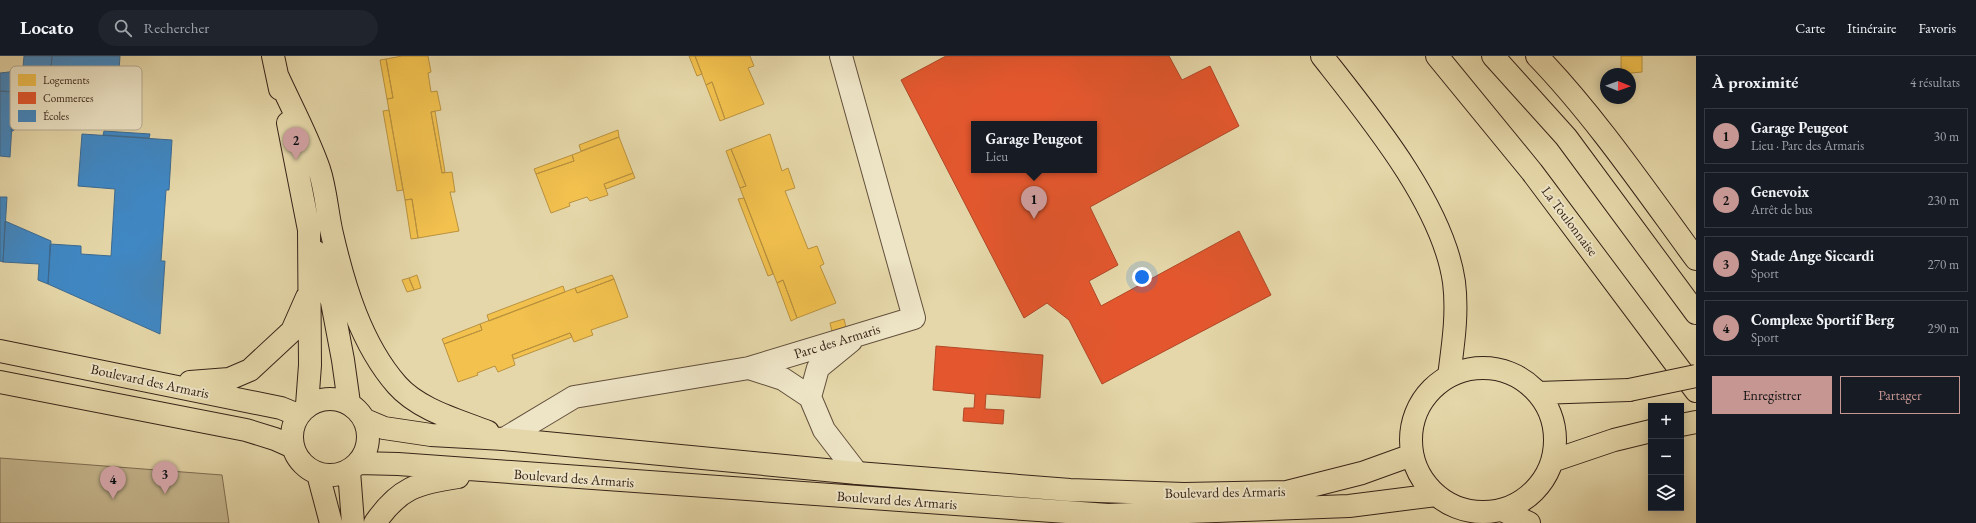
<!DOCTYPE html>
<html lang="fr">
<meta charset="utf-8">
<style>
body{margin:0;font-family:"EB Garamond",serif;background:#20242c;color:#f1f3f6}
.controls{position:absolute;right:12px;bottom:12px;display:grid;overflow:hidden;border-radius:0px;box-shadow:0 2px 10px #0003}
.controls button{width:36px;height:36px;display:grid;place-items:center;padding:0;border:0;border-bottom:1px solid #363941;background:#171b24;color:#f1f3f6;font:20px sans-serif}
.compass{position:absolute;left:1600px;top:12px;width:36px;height:36px;border-radius:50%;background:#171b24;box-shadow:0 2px 10px #0003;rotate:91deg}
.you{position:absolute;left:1142px;top:221px;width:14px;height:14px;margin:-10px;border:3px solid #fff;border-radius:50%;background:#1a73e8;box-shadow:0 0 0 6px #1a73e833}
.badge{display:grid;place-items:center;width:26px;height:26px;border-radius:50%;background:#c59692;color:#111;font-size:13px;font-weight:700}
.pin{position:absolute;translate:-50% -33px;filter:drop-shadow(0 1px 2px #0008)}
.pin::after{content:'';position:absolute;top:21px;width:14px;height:12px;background:inherit;clip-path:polygon(0 0,100% 0,50% 100%)}
.popup{position:absolute;left:971px;top:65px;width:126px;height:52px;box-sizing:border-box;display:grid;place-content:center;border-radius:0px;background:#171b24;filter:drop-shadow(0 1px 3px #0005);font-size:13px;white-space:nowrap;color:#9ea1a6}
.popup b{font-size:15px;color:#f1f3f6}
.popup::after{content:'';position:absolute;left:50%;top:100%;margin-left:-8px;border:8px solid transparent;border-top-color:#171b24}
.list{margin:0;padding:0;list-style:none}
h2{display:flex;justify-content:space-between;align-items:center;height:52px;margin:0;padding:0 16px;font-size:17px}
h2 small{font-size:13px;font-weight:400;color:#9ea1a6}
.list li{display:grid;grid-template-columns:26px 1fr auto;gap:12px;align-items:center;box-sizing:border-box;height:56px;margin:0 8px 8px;padding:0 8px;border:1px solid #363941;border-radius:0px}
.list b{display:block;font-size:15px;white-space:nowrap}
.list p{margin:0;font-size:13px;white-space:nowrap;color:#9ea1a6}
.list em{font-size:13px;font-style:normal;color:#9ea1a6}
.actions{display:flex;gap:8px;padding:12px 16px}
.actions a{flex:1;padding:9px 0;border:1px solid #c59692;border-radius:0px;text-align:center;font-size:14px;color:#c59692}
.actions .main{background:#c59692;color:#111}
.icon{flex:none;width:22px;height:22px;fill:none;stroke:currentColor;stroke-width:2;stroke-linecap:round;stroke-linejoin:round}
.map{position:relative;flex:none;width:1696px;height:467px;overflow:hidden}
header{display:flex;align-items:center;gap:24px;box-sizing:border-box;height:56px;padding:0 20px;background:#171b24;border-bottom:1px solid #363941}
header strong{font-size:19px}
nav{display:flex;gap:22px;margin-inline-start:auto;font-size:14px}
.search{width:280px;height:36px;background:#20242c;display:flex;align-items:center;gap:10px;box-sizing:border-box;padding:0 14px;border-radius:22px;color:#9ea1a6;font-size:15px}
main{display:flex}
aside{flex:1;background:#171b24}
.map>svg:first-child{display:block}
</style>
<header>
<strong>Locato</strong>
<div class="search"><svg class="icon" aria-label="search" viewBox="0 0 24 24"><circle cx="10" cy="10" r="6"/><path d="M15 15l6 6"/></svg>Rechercher</div>
<nav><a>Carte</a><a>Itinéraire</a><a>Favoris</a></nav>
</header>
<main>
<div class="map">
<svg width="1696" height="467" viewBox="0 0 1696 467">
<rect width="100%" height="100%" fill="#e5d7a9"/>
<filter id="stains"><feTurbulence type="fractalNoise" baseFrequency=".005" numOctaves="4"/><feColorMatrix values="0 0 0 0 .2 0 0 0 0 .09 0 0 0 0 .02 0 0 0 .5 -.17"/></filter>
<radialGradient id="worn" r=".72"><stop offset=".6" stop-color="#630" stop-opacity="0"/><stop offset="1" stop-color="#630" stop-opacity=".3"/></radialGradient>
<path fill="#c7b890" stroke="#7e6e54" d="M0,402L222,419L229,467H0Z"/>
<path fill="#f2c14e" stroke="#ba923e" d="M402,0H428L431,16L428,17L431,36L437,35L441,54L431,56L442,117L452,116L455,136H450L459,175L418,182L412,143L405,144L387,43L393,42L386,3Z
M689,0H695L702,18L697,20Z
M695,0H750L754,10L748,12L764,48L725,63L712,26L706,29Z
M1621,0H1642V16L1621,18Z
M386,3L393,42L387,43L380,4Z
M712,26L725,63L720,65L706,29Z
M389,54L403,134L397,135L383,55Z
M435,55L445,116L442,117L431,56Z
M618,74L619,81L581,95L579,89Z
M770,78L782,115L788,112L795,132L785,135L808,193L817,190L824,208L820,210L836,247L797,262L783,224L777,227L740,132L746,130L731,93Z
M619,81L633,117L604,128L608,139L590,145L587,141L569,147L570,150L551,157L536,118L574,105L572,99Z
M731,93L746,130L740,132L726,95Z
M572,99L574,105L536,118L534,113Z
M633,117L635,122L606,133L604,128Z
M744,142L773,218L768,220L738,143Z
M412,143L418,182L411,183L405,144Z
M417,219L421,232L414,234L409,222Z
M612,219L614,223L577,237L575,232Z
M409,222L414,234L407,236L402,224Z
M614,223L628,261L591,274L593,279L574,286L570,277L512,299L515,309L498,316L495,310L477,317L478,319L458,326L444,288L482,274L480,268L575,232L577,237Z
M783,224L797,262L791,265L777,227Z
M563,230L565,236L489,265L487,259Z
M844,263L847,276L833,280L830,267Z
M480,268L482,274L444,288L442,283Z
M570,277L572,281L514,303L512,299Z"/>
<path fill="#e4572e" stroke="#b04727" fill-rule="evenodd" d="M946,0H1169L1182,24L1210,10L1239,70L1090,151L1118,209L1089,225L1101,250L1239,175L1271,239L1102,328L1069,264L1047,247L1024,262L901,24ZM974,68H1094V114H974Z
M936,290L1043,299L1040,342L986,338L985,353L1004,354L1003,368L963,365L964,352H974L975,338L933,334Z"/>
<path fill="#3f88c5" stroke="#3c6a91" d="M24,0H52L50,24L35,23L34,31L26,37L22,47L21,66L17,72L11,76L14,36L0,35V17L9,16L23,11Z
M52,0H120L118,29L50,24Z
M76,26L88,27L86,59H75Z
M0,35L14,36L10,101L0,100Z
M104,75L150,78L149,82L103,79Z
M82,78L172,84L169,134H166L161,205H165L160,278L48,228L50,188L81,190V198L111,200L115,133L78,130Z
M0,141H7L3,206L0,205Z
M5,165L51,185L48,228L38,224L39,208L3,206Z"/>
<g fill="none" stroke-linecap="round" stroke-linejoin="round">
<defs>
<path id="minor" d="M851,285L818,312L810,341L824,374L857,417
M749,312L783,323L810,341
M504,383L574,341L749,312L914,262L841,0"/>
<path id="major" d="M273,0L280,33
M277,19C291,50 308,81 319,113C326,134 327,157 332,178C344,230 361,288 397,329C419,354 458,364 488,376
M288,67L309,174L310,309L307,349
M316,196L332,246L343,304L349,347
M0,295L281,352L298,359
M1411 384a72 72 0 1 1 144 0a72 72 0 1 1-144 0Z
M0,326L246,374L275,383L293,391
M190,326L229,323L250,314L292,275L307,241
M1538,337L1629,334
M292 381a38 38 0 1 1 76 0a38 38 0 1 1-76 0Z
M365,364L384,372L431,379L504,383L857,417L1070,434L1184,438L1287,436L1362,417L1412,399
M1681,369L1696,366
M1552,405L1614,384L1651,375
M358,407L398,408L1108,459L1349,450L1436,439
M349,415L353,467
M318,418L331,467
M375,467C399,432 417,427 458,421"/>
<path id="highway" d="M1322,0C1370,61 1443,149 1454,226C1458,258 1453,289 1449,320
M1437,0L1532,116L1696,335
M1493,0L1566,81L1696,257
M1537,0C1595,60 1646,135 1696,203
M1502,454L1529,467"/>
</defs>
<use href="#minor" stroke="#62503c" stroke-width="24"/>
<use href="#major" stroke="#362317" stroke-width="24"/>
<use href="#highway" stroke="#362317" stroke-width="24"/>
<use href="#minor" stroke="#eee5c7" stroke-width="22"/>
<use href="#major" stroke="#e5d7a9" stroke-width="22"/>
<use href="#highway" stroke="#e5d7a9" stroke-width="22"/>
<defs>
<path id="major-bridge" d="M1629,334L1696,320"/>
</defs>
<use href="#major-bridge" stroke="#362317" stroke-width="24" stroke-linecap="butt"/>
<use href="#major-bridge" stroke="#e5d7a9" stroke-width="22"/>
</g>
<g text-anchor="middle" dominant-baseline="central" stroke-width="4" stroke-linejoin="round" paint-order="stroke">
<g font-size="14" fill="#362317" stroke="#eee5c7">
<text transform="translate(1570 165) rotate(53)">La Toulonnaise</text>
<text transform="translate(837 285) rotate(-17)">Parc des Armaris</text>
<text transform="translate(150 325) rotate(12)">Boulevard des Armaris</text>
<text transform="translate(574 422) rotate(4)">Boulevard des Armaris</text>
<text transform="translate(1225 436) rotate(-1)">Boulevard des Armaris</text>
<text transform="translate(897 444) rotate(4)">Boulevard des Armaris</text>
</g>
</g>
<rect x="10" y="10" width="132" height="64" rx="6" fill="#eee5c7" stroke="#b7ab92" stroke-width="1"/>
<rect x="18" y="18" width="18" height="12" fill="#f2c14e"/>
<rect x="18" y="36" width="18" height="12" fill="#e4572e"/>
<rect x="18" y="54" width="18" height="12" fill="#3f88c5"/>
<g font-size="11" fill="#362317">
<text x="43" y="28">Logements</text>
<text x="43" y="46">Commerces</text>
<text x="43" y="64">Écoles</text>
</g>
<rect width="100%" height="100%" filter="url(#stains)"/>
<rect width="100%" height="100%" fill="url(#worn)"/>
</svg>
<div class="controls">
<button>+</button>
<button>−</button>
<button><svg class="icon" aria-label="layers" viewBox="0 0 24 24"><path d="M12 4l9 5-9 5-9-5zM3 14l9 5 9-5"/></svg></button>
</div>
<svg class="compass" viewBox="-18 -18 36 36"><path d="M0-13l5 13h-10z" fill="#e53935"/><path d="M0 13l5-13h-10z" fill="#9ea1a6"/></svg>
<div class="you"></div>
<div class="pin badge" style="left:1034px;top:163px">1</div>
<div class="popup"><b>Garage Peugeot</b>Lieu</div>
<div class="pin badge" style="left:296px;top:104px">2</div>
<div class="pin badge" style="left:165px;top:438px">3</div>
<div class="pin badge" style="left:113px;top:443px">4</div>
</div>
<aside>
<h2>À proximité<small>4 résultats</small></h2>
<ul class="list">
<li><span class="badge">1</span><div><b>Garage Peugeot</b><p>Lieu · Parc des Armaris</p></div><em>30 m</em></li>
<li><span class="badge">2</span><div><b>Genevoix</b><p>Arrêt de bus</p></div><em>230 m</em></li>
<li><span class="badge">3</span><div><b>Stade Ange Siccardi</b><p>Sport</p></div><em>270 m</em></li>
<li><span class="badge">4</span><div><b>Complexe Sportif Berg</b><p>Sport</p></div><em>290 m</em></li>
</ul>
<div class="actions"><a class="main">Enregistrer</a><a>Partager</a></div>
</aside>
</main>
